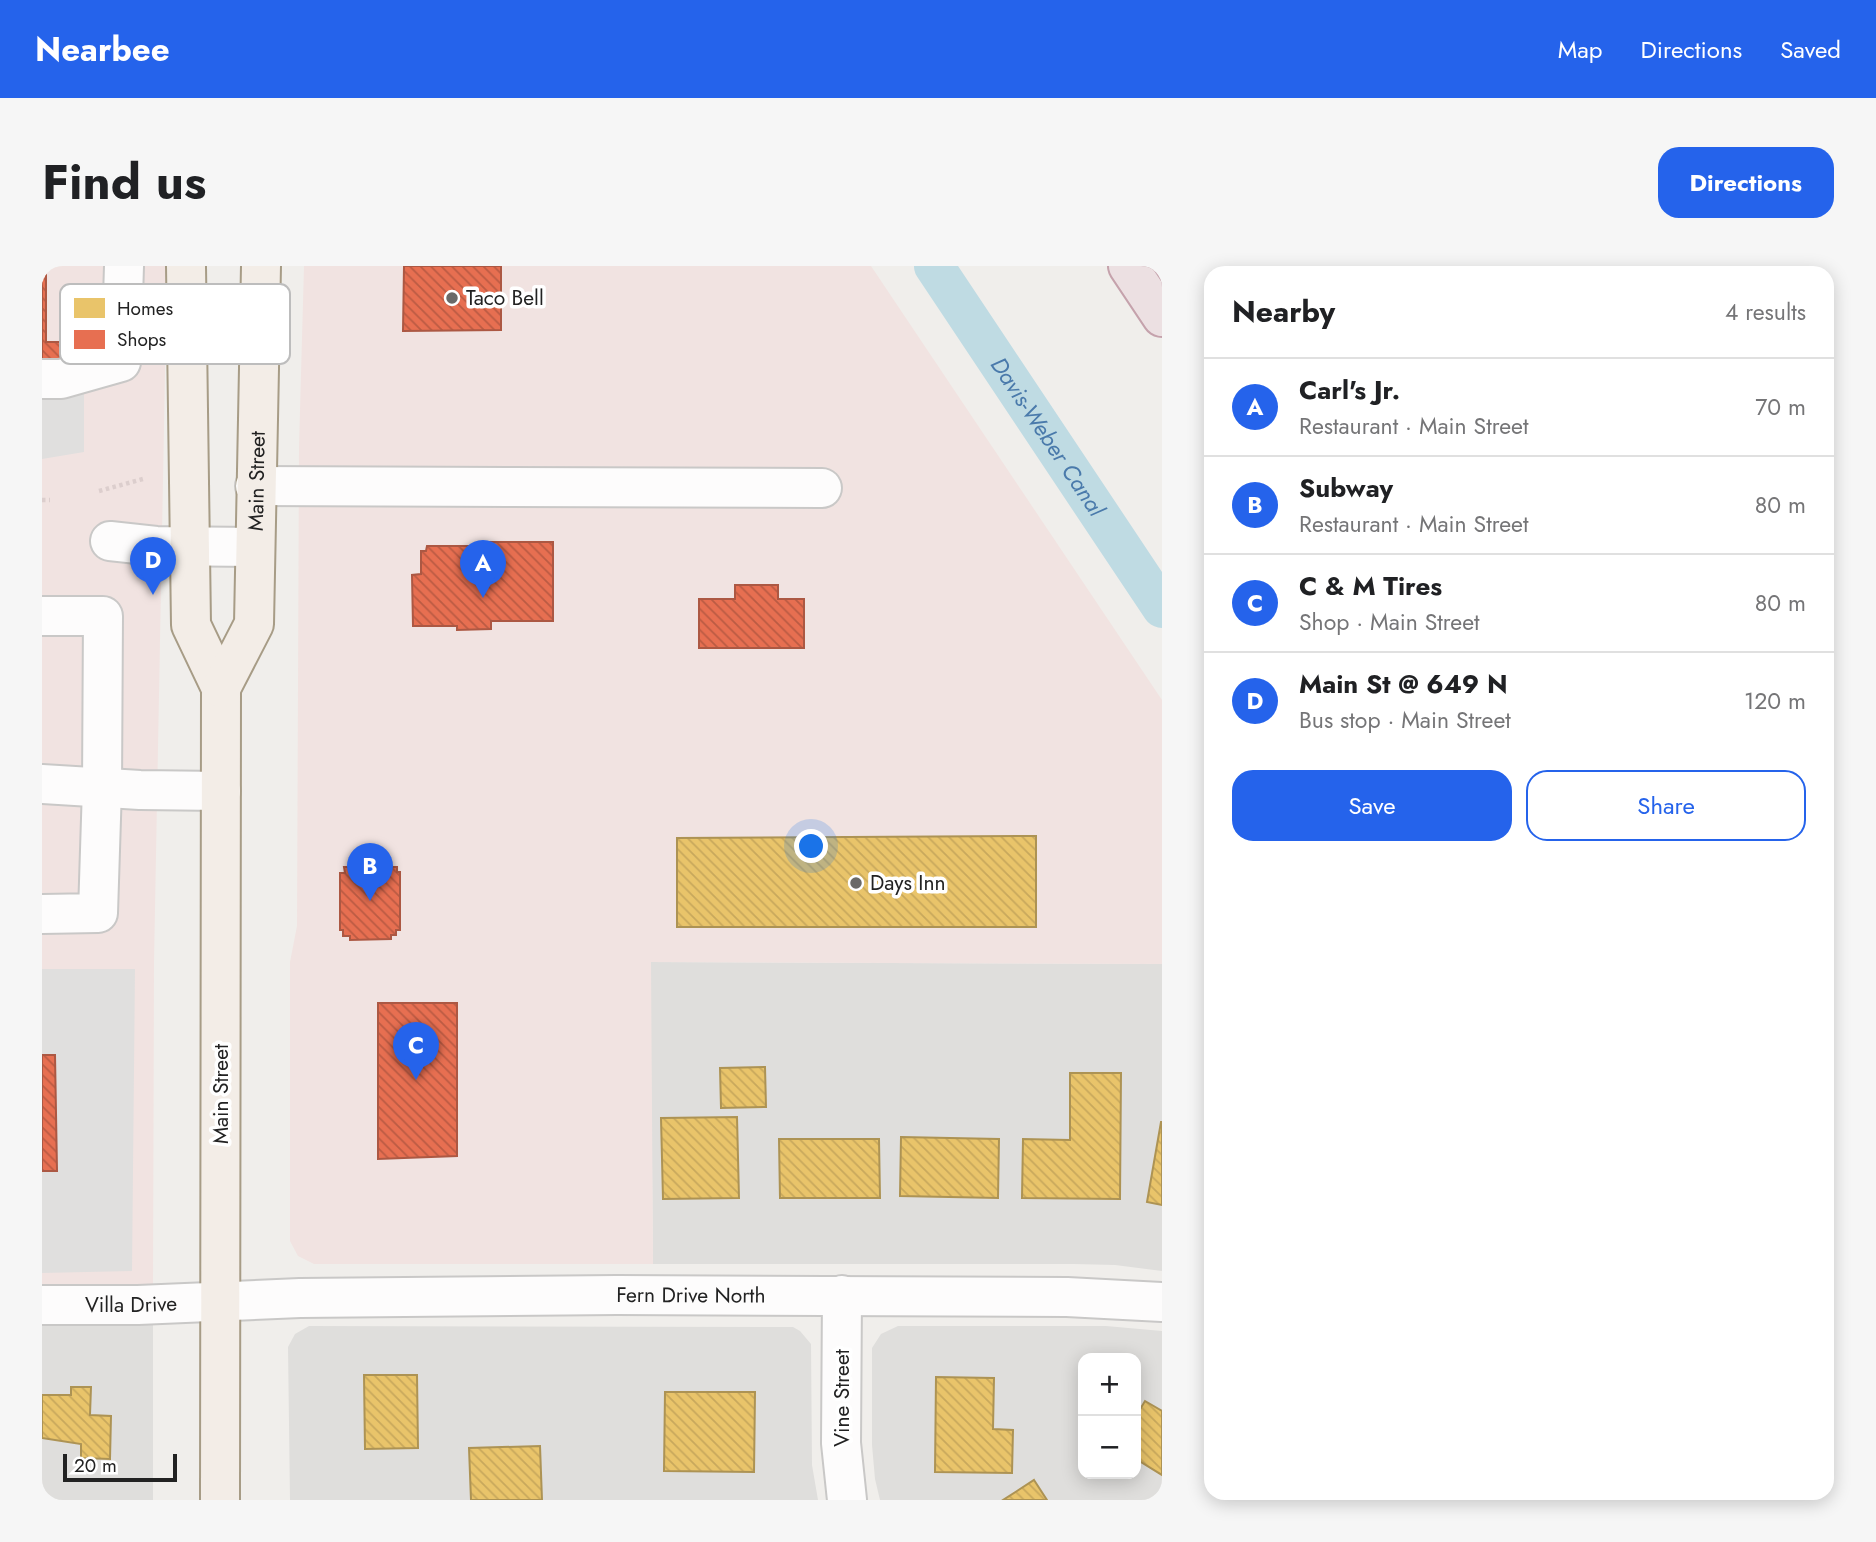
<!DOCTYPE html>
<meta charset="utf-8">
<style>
body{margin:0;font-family:Jost,sans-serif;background:#f6f6f6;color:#202124}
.controls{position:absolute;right:21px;bottom:21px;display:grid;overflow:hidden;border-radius:14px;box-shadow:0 4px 18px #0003}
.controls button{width:63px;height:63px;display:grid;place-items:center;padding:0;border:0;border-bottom:2px solid #e0e0e0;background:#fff;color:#202124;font:35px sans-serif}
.scale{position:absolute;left:21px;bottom:18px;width:114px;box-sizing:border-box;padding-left:7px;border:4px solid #222;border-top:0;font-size:19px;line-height:24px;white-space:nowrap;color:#222;-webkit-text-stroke:5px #fff;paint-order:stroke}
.you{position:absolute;left:770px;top:581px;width:24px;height:24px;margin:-18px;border:5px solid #fff;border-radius:50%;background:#1a73e8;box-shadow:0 0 0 10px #1a73e833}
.badge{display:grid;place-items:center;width:46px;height:46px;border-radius:50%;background:#2563eb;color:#fff;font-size:23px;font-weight:700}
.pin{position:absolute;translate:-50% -58px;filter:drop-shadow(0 2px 4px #0008)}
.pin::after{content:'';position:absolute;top:37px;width:24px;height:21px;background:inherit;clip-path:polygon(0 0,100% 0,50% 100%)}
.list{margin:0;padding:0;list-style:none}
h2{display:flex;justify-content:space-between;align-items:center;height:91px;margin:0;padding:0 28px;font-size:30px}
h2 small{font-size:23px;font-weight:400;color:#757577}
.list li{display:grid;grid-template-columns:46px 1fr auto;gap:21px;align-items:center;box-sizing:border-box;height:98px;padding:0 28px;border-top:2px solid #e0e0e0}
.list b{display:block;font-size:26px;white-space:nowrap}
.list p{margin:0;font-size:23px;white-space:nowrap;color:#757577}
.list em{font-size:23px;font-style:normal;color:#757577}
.actions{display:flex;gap:14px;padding:21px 28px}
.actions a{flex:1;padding:16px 0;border:2px solid #2563eb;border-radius:21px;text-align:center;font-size:24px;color:#2563eb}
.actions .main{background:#2563eb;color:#fff}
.map{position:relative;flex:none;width:1120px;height:1234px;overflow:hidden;border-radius:21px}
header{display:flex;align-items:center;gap:42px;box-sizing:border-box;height:98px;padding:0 35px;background:#2563eb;color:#fff}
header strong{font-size:33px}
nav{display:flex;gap:38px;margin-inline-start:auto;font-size:24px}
.intro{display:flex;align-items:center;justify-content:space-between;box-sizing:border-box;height:168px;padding:0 42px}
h1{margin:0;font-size:49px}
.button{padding:18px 32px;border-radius:21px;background:#2563eb;color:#fff;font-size:24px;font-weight:700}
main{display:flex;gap:42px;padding:0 42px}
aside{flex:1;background:#fff;border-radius:21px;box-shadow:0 4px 18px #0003}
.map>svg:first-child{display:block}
</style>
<header>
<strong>Nearbee</strong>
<nav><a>Map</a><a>Directions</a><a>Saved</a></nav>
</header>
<div class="intro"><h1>Find us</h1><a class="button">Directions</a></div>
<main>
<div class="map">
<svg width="1120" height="1234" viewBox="0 0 1120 1234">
<defs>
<pattern id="homes-back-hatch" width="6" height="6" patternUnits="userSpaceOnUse" patternTransform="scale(1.75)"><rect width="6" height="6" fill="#e9c46a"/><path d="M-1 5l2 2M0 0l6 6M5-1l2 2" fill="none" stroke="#c8a85c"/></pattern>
<pattern id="shops-back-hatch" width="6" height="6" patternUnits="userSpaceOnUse" patternTransform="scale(1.75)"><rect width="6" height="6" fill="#e76f51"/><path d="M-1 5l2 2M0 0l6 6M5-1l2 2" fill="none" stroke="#bb5b43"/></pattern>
</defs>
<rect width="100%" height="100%" fill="#f0eeeb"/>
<path fill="#dfdedc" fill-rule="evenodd" d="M608,696L1120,698V1005L1073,999L1032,998H611Z
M0,1018L111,1019V1234H0Z
M267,1060L751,1061L758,1065L769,1078L770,1199L776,1234H248L246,1081L253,1068Z
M856,1060H1064L1120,1065V1234H838L833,1213L830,1179V1082L839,1068ZM1041,1092H1094V1208H1041Z"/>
<path fill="#f1e3e1" d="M0,0H125L112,696L111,1019L0,1018Z
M262,0H829L1120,434V698L609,696L611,998H272L256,990L248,975V696L255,660L257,181Z"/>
<path fill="#e0dfde" d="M0,124L42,125V186L0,193Z
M0,703H93L90,1005L0,1007Z"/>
<path fill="url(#homes-back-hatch)" stroke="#ad9354" stroke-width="2" d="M994,570V661H635V572Z
M723,801L724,841L679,842L678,802Z
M1028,807H1079L1078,933L980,932L981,873L1028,874Z
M695,851L697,932L621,933L619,852Z
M1119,856H1120V939L1105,936Z
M859,871L957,873L956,932L858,930Z
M737,873H837L838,932H738Z
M322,1109H375L376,1182L323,1183Z
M894,1111L952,1112L951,1163L971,1164L970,1207L893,1206Z
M29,1121H49L48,1149L69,1150L68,1193L39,1192V1178L0,1172V1129H29Z
M623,1126H713L712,1206L622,1205Z
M1103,1135L1120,1145V1209L1094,1193V1150Z
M498,1180L500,1234H429L427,1182Z
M992,1214L1005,1234H961Z"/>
<path fill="url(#shops-back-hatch)" stroke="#ac5843" stroke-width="2" d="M0,0H4V76H20V105H0Z
M362,0H459V64L361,65Z
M442,276H511V355H449V363L415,364V360H371L370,309L379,308V285H384L385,280H441Z
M693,319H736V333H762V382H657V333H693Z
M349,597V601H355V606H358V664H354V669H349V673L308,674V670H301V664H298V607H303L302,601H308V598Z
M336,737H415V890L336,893Z
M0,789H13L15,905H0Z"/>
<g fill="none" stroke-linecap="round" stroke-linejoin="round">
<path stroke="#bfdbe3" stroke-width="40" id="s1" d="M892,0L1120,342"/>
<defs>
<g id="minor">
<path d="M81,65L144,69"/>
<path d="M0,113H19L79,96L82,0"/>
<path d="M213,220L780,222"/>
<path d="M68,275L114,280L212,281"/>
<path d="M0,350H61L60,521L56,647L0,648"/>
<path d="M0,518L98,524L179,525"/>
<path d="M800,1029L799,1177L805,1234"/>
<path id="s2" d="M0,1039H96L258,1032L575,1029L1025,1031L1120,1036"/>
</g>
<g id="major">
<path d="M144,0L149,359L179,422L178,1234"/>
<path id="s3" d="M179,422L212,358L219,0"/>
</g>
<path id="highway" d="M1086,0L1120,51"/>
</defs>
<use href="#minor" stroke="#c9c8c7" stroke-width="42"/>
<use href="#major" stroke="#a79c86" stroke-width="42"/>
<use href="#highway" stroke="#c5a2ac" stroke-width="42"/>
<path stroke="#dccecd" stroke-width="4.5" stroke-dasharray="3.5 3.5" stroke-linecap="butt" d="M57,225L101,213
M0,234H8"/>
<use href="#minor" stroke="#fdfcfc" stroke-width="38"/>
<use href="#major" stroke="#f3ede7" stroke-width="38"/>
<use href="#highway" stroke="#ece0e2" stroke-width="38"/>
</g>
<g fill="#6a6968" stroke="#fff" stroke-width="2.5">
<circle cx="410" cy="32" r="7"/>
<circle cx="814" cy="617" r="7"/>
</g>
<g text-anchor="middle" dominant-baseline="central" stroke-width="7" stroke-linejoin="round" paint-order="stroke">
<g font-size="21" fill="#222" stroke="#fff" text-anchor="start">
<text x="424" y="32">Taco Bell</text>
<text x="828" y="617">Days Inn</text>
</g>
<g font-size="21" fill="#222" stroke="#fff">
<text stroke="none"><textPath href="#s3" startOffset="215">Main Street</textPath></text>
<text transform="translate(179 828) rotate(-90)">Main Street</text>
<text stroke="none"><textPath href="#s2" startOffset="649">Fern Drive North</textPath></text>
<text stroke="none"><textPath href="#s2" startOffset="89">Villa Drive</textPath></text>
<text transform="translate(800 1132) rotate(-90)">Vine Street</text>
</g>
<g font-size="23" font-style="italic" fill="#4a7aab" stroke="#fff">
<text stroke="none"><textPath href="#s1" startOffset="205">Davis-Weber Canal</textPath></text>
</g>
</g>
<rect x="18" y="18" width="230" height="80" rx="10" fill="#fff" stroke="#bdbdbd" stroke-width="2"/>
<rect x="32" y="32" width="31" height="20" fill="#e9c46a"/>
<rect x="32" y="64" width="31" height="19" fill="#e76f51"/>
<g font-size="19" fill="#222">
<text x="75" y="49">Homes</text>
<text x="75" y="80">Shops</text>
</g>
</svg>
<div class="controls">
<button>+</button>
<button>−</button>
</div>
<div class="scale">20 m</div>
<div class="you"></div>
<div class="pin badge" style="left:441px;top:332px">A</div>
<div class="pin badge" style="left:328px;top:635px">B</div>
<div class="pin badge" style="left:374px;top:814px">C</div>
<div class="pin badge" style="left:111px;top:329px">D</div>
</div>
<aside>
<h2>Nearby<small>4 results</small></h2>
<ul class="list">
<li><span class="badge">A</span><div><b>Carl's Jr.</b><p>Restaurant · Main Street</p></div><em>70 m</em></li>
<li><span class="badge">B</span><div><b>Subway</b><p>Restaurant · Main Street</p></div><em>80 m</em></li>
<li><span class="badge">C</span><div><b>C &amp; M Tires</b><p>Shop · Main Street</p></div><em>80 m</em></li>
<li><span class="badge">D</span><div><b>Main St @ 649 N</b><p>Bus stop · Main Street</p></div><em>120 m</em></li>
</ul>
<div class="actions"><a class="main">Save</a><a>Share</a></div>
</aside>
</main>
